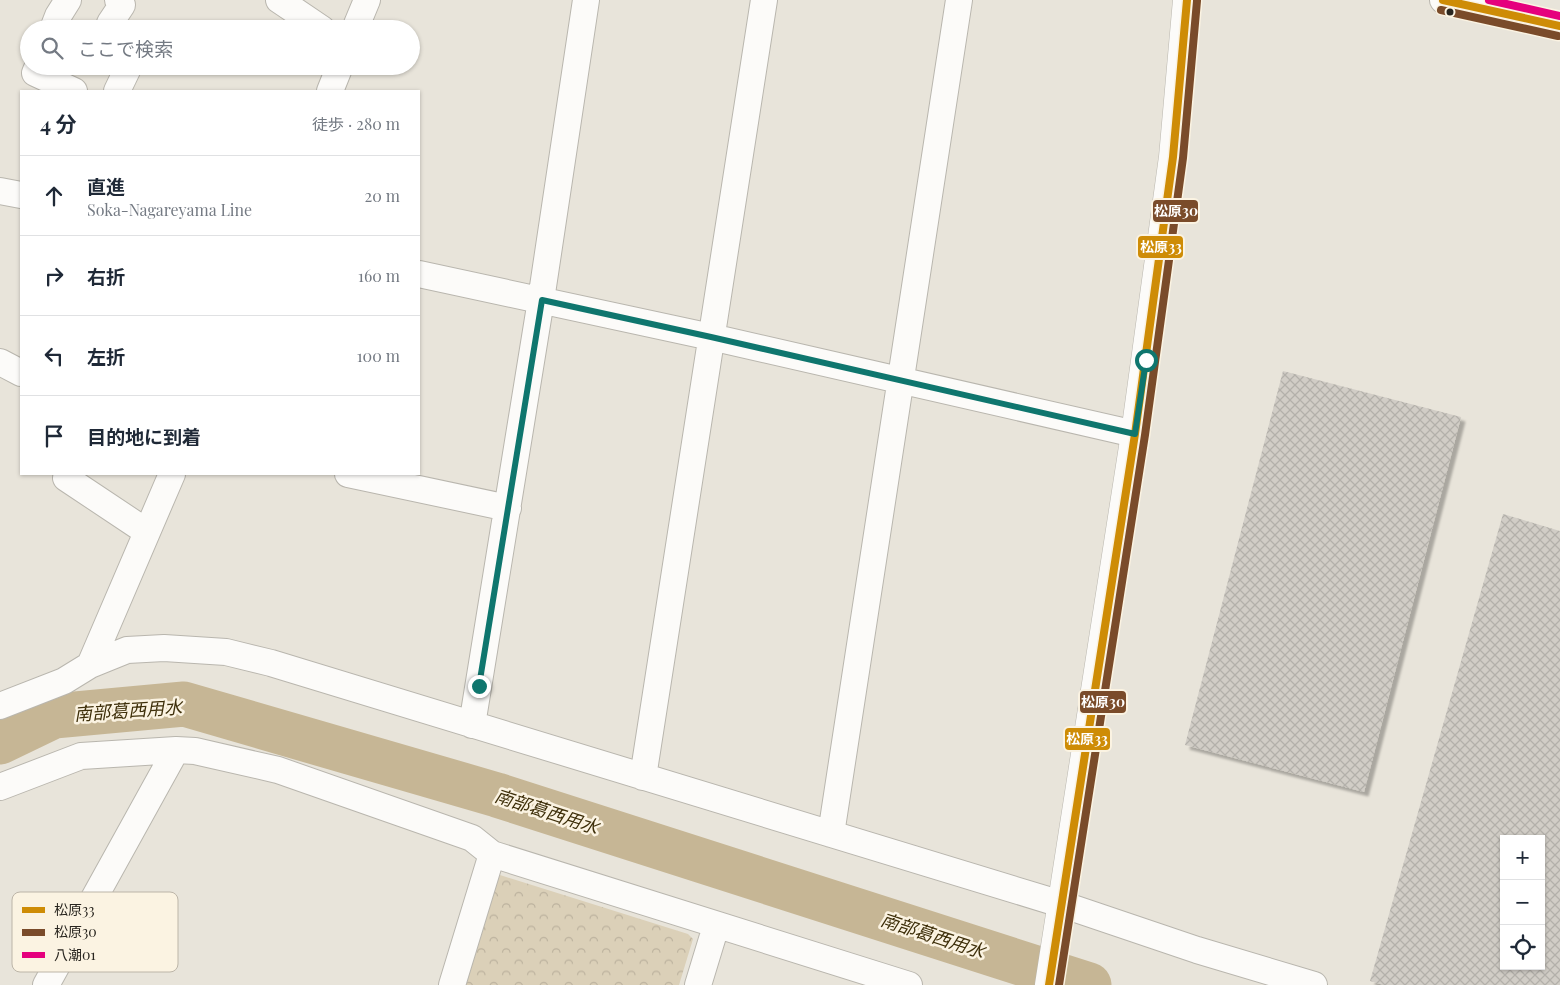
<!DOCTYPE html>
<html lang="ja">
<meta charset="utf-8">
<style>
body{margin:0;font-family:"Playfair Display","Noto Sans JP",serif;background:#f6f6f7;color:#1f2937}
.controls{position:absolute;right:15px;bottom:15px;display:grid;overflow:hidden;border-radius:0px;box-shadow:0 1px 4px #0004}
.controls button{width:45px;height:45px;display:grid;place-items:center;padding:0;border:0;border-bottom:1px solid #e0e1e3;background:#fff;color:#1f2937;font:25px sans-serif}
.stop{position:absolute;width:15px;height:15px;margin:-11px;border:4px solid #0f766e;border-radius:50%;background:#fff}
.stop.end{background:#0f766e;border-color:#fff;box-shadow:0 1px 5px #0008}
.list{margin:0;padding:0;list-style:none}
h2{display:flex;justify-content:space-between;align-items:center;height:65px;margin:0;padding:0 20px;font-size:21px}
h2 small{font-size:16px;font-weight:400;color:#747a83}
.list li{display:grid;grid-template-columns:32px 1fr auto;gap:15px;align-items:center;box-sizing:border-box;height:80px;padding:0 20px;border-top:1px solid #e0e1e3}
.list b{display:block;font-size:19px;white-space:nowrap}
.list p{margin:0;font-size:16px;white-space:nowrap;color:#747a83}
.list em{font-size:16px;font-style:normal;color:#747a83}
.icon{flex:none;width:28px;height:28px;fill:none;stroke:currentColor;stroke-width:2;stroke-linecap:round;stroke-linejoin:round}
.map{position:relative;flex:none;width:1560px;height:985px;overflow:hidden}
.search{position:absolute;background:#fff;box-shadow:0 1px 4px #0004;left:20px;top:20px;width:400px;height:55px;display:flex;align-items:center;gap:12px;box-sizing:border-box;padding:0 18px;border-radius:28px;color:#747a83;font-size:19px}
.panel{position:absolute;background:#fff;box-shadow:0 1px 4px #0004;left:20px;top:90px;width:400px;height:385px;border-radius:0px}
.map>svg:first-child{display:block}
</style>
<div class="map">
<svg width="1560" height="985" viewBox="0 0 1560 985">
<defs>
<pattern id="park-crowns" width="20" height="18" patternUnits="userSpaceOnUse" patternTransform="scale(1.25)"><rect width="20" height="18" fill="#dbd0b8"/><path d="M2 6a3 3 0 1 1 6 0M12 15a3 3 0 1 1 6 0" fill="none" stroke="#bcb29e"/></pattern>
<pattern id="building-cross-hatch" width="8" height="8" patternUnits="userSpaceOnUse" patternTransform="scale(1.25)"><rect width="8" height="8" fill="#d1cdc6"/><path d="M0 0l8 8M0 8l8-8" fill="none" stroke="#b3b0aa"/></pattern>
<filter id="shadow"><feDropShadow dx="4.5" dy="4.5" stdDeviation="1" flood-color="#0004"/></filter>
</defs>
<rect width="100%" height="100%" fill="#e8e4da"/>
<path fill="url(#park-crowns)" d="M500,875L688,934L693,939L679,985H461L493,880Z"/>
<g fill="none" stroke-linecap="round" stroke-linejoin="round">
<path stroke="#c6b695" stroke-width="45" d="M0,742L54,716L184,704L497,795L1089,985"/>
</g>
<path fill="url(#building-cross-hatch)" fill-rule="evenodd" filter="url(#shadow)" d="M1283,371L1461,417L1364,792L1185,745Z
M1503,514L1560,531V985H1384L1370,981ZM1504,839H1541V966H1504Z"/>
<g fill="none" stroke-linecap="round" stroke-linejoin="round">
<defs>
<path id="minor" d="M279,0L322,29
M1443,0L1560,26
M53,29L58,16L68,0
M117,29L110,23L122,5L118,0
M355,29L367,0
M38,66L35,73L74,91
M117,91L129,66
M330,91L340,66
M0,191L21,195
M419,274L711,337L1135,434
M0,362L21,373
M68,474L66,478L147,532
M348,474L508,508
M90,665L172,474
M0,706L64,681L90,665L127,650L164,648L226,652L271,663L1061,904L1197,950L1314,985
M472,725L541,300L586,0
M643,777L764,0
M0,787L81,756L176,750L195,751L278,770L472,838L492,854L909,985
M831,834L959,0
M46,985L176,750
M452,985L492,854
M698,985L716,926"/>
<path id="major" d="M1049,985L1135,434L1173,157L1187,0"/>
</defs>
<use href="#minor" stroke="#b9b6ae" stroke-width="28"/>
<use href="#major" stroke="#b9b6ae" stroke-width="29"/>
<use href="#minor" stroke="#fcfbf9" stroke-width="26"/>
<use href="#major" stroke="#fcfbf9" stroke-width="28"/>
<defs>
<path id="bus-1" d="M1443,0L1560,26
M1049,985L1135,434L1173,157L1187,0"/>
<path id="bus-2" d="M1441,10L1558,36
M1059,985L1145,435L1183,158L1197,1"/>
<path id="bus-3" d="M1489,0L1560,16"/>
</defs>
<use href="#bus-1" stroke="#fbf3e2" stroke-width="11"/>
<use href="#bus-2" stroke="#fbf3e2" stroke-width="11"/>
<use href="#bus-3" stroke="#fbf3e2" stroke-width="11"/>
<use href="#bus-1" stroke="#ce8c06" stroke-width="8"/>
<use href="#bus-2" stroke="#7a4b2a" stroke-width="8"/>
<use href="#bus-3" stroke="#e5007d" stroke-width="8"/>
</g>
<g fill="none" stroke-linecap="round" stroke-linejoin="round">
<path stroke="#0f766e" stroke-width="6" d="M479,686L542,300L711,337L1135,434L1146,360"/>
</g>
<circle fill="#28251f" stroke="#fbf3e2" stroke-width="2" cx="1450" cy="12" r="4.5"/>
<g text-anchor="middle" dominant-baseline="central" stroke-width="5" stroke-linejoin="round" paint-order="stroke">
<g font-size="18" font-style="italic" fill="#3e2f0a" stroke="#fbf3e2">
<text transform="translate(128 710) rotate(-4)">南部葛西用水</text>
<text transform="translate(547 811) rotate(18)">南部葛西用水</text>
<text transform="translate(933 935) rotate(18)">南部葛西用水</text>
</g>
</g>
<rect x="12" y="892" width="166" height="80" rx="8" fill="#fbf3e2" stroke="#bcb5a8" stroke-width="1"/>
<rect x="22" y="907" width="23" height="6" fill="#ce8c06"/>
<rect x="22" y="929" width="23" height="7" fill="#7a4b2a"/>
<rect x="22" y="952" width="23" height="6" fill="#e5007d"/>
<g font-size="14" fill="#28251f">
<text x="54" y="915">松原33</text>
<text x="54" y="937">松原30</text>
<text x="54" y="960">八潮01</text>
</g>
<g stroke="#fbf3e2" stroke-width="2">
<rect x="1152" y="199" width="47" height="24" rx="5" fill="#7a4b2a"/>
<rect x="1137" y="235" width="47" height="24" rx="5" fill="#ce8c06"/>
<rect x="1079" y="690" width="48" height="24" rx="5" fill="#7a4b2a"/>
<rect x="1064" y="727" width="47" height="24" rx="5" fill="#ce8c06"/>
</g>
<g font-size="14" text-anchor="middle" font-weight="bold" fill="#fff">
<text x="1176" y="216">松原30</text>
<text x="1161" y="252">松原33</text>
<text x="1103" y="707">松原30</text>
<text x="1087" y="744">松原33</text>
</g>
</svg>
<div class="controls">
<button>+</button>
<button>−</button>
<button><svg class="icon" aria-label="locate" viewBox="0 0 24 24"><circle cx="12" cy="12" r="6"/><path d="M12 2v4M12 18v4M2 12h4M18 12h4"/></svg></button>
</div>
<div class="stop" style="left:1146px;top:360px"></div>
<div class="stop end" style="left:479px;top:686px"></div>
<div class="search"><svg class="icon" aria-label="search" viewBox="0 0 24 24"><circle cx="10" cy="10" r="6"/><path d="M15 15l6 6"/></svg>ここで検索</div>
<section class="panel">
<h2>4 分<small>徒歩 · 280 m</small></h2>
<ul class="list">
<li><svg class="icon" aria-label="ahead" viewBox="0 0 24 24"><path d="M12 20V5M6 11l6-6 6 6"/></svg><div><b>直進</b><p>Soka-Nagareyama Line</p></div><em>20 m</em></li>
<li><svg class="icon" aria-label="right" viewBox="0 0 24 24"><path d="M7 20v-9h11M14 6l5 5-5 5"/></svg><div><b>右折</b></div><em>160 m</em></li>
<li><svg class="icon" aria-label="left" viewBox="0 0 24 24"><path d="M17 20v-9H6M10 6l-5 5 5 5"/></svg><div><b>左折</b></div><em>100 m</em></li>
<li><svg class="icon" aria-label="arrive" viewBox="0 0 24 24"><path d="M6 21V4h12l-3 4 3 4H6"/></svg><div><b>目的地に到着</b></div></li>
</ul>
</section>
</div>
